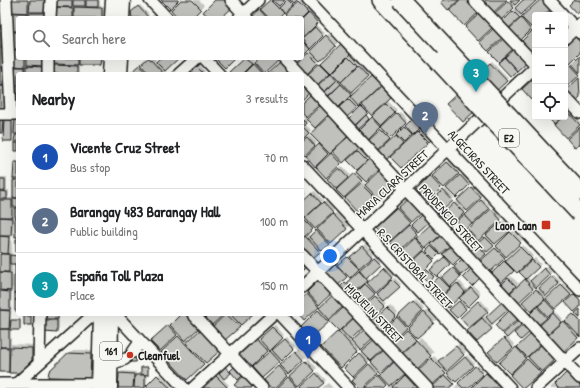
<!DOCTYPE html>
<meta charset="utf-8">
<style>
body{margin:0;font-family:"Patrick Hand",sans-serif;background:#f2f2f2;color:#202124}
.controls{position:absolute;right:12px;top:12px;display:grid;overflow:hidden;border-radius:4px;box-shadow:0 4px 16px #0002}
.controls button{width:36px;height:36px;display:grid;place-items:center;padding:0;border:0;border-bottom:1px solid #e0e0e0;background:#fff;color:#202124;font:20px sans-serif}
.you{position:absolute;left:330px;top:256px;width:14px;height:14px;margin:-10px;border:3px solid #fff;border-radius:50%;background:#1a73e8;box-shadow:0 0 0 6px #1a73e833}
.badge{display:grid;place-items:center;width:26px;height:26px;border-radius:50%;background:#2563eb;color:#fff;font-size:13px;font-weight:700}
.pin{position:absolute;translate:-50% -33px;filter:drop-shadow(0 1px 2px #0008)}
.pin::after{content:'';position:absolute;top:21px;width:14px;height:12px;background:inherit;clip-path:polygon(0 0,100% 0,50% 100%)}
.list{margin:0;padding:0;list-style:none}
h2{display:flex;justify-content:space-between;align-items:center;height:52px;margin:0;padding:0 16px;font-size:17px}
h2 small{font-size:13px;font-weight:400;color:#757577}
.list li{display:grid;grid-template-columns:26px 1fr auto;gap:12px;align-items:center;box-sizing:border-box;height:64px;padding:0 16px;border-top:1px solid #e0e0e0}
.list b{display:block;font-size:15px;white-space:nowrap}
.list p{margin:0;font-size:13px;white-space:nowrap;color:#757577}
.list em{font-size:13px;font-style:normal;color:#757577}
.icon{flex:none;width:22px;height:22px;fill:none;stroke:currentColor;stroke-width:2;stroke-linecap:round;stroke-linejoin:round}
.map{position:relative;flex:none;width:580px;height:388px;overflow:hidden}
.search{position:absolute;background:#fff;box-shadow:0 4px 16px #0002;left:16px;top:16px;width:288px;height:44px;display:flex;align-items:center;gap:10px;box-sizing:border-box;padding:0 14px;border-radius:4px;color:#757577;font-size:15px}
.panel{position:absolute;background:#fff;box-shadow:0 4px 16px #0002;left:16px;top:72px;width:288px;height:244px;border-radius:4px}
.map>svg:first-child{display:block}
</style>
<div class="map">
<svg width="580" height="388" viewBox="0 0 580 388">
<rect width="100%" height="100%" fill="#f6f6f2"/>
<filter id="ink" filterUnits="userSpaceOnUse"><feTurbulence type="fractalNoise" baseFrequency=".025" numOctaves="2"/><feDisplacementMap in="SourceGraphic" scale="8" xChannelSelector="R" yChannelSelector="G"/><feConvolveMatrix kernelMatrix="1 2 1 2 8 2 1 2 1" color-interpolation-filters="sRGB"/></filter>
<g filter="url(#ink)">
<path fill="#0003" fill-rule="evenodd" d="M0,0H4V27L0,30H5L7,106L5,109H0Z
M13,0H48L47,18H18V58H45V74H18V108H15V68L17,66L14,50L16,48L13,32L16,30H13Z
M56,0H100V6H104V18H57V8L59,6Z
M183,0H199L204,5L190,18H179Z
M217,0H229L220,18H204Z
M271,0H284L279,5L281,7L288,0H298L277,18H252Z
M510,0H518L515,3L516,5L500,19L495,14Z
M524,0H536L508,27L503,22Z
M541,0H547L542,15H535V22L531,25L534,28L535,27V51L521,43L535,30L532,27L519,40L509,30Z
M301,1L320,20L316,24L325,33L302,56V18L286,16Z
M140,5L149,15L146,18H133L132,12Z
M154,14L157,18H150Z
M329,34L338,43L306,74L297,65Z
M578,36L580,38V52L565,66V48Z
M343,43L352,51L349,53L359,63L327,96L324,94L339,79L337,77L323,91L308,76Z
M580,57V73L565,87V70Z
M55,58H102V62L100,64H79V74H55V66L58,64Z
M149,58H156L155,59L157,62L161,58H178L164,70L166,72L164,74H130L132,69L134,72Z
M246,58H257L253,61L256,63L261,58H280L262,74H232L231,72Z
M492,61L508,78L463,120L447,104Z
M198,63L205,71L202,74H187Z
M361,65L370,74L352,91L354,94L374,75L393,95L387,100L397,110L367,139L359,131L374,116L368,111L353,125L348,120L363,105L362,104L346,117L339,109L351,97L349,95L328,98Z
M580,78V96L576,100L567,90Z
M313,94L321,102L302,117V104Z
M571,111L580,120V124L566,137L565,117Z
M400,112L408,120L376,151L368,143Z
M0,116L14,117V121L18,117V141L16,136L18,133H14L11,140L4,130L0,132Z
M305,117L308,120L304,124L311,130L302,139V121Z
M415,118L422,125L385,160L379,153Z
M421,129L433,137L401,167L392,157Z
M309,135L317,143L306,154L302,150V143Z
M321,143L329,152L315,165L307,156Z
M358,147L368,158L357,168L347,158L326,177L318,167L334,152Z
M17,160L18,216H14L13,233L11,235L12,255H18V310H16V265L18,263H12L13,287L10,290H12L11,320H20V328L11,329V344L35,345V355L19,372L0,371V177H7V190H9V196L7,198H14V180L17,178L15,163ZM14,206H18L14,210Z
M450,160L460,171L425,202L415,192Z
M342,166L350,175L343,181L344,182L357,172L364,178L344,197L328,179Z
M463,174L471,182L456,196L448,188Z
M363,182L374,193L357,209L347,198Z
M474,185L482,195L449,226L441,217Z
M302,188L307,193L302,198Z
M446,189L454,198L437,214L429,205Z
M315,191L323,200L315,209L316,210L326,201L334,210L315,228L314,226L307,233L310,237L338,211L350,225L312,258L302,247V222L306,218L304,216L302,218V203Z
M483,198L490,206L465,228L458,221Z
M400,205L410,220L388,242L375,228Z
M495,206L504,216L468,249L460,240Z
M437,220L454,240L420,273L412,264L434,245L431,242L409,262L400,253Z
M504,220L511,228L478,260L470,252Z
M412,224L419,231L416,234L392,242Z
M513,230L522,240L489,272L481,263Z
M365,244L374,254L350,277L348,275L335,287L324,276L338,262L339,265L350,255L351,257Z
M523,245L533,256L517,271L514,269L500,282L492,274Z
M376,255L382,261L367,275L369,278L347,298L338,290Z
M446,256L451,262L428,281L423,275L429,270L430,271Z
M535,258L541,264L527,277L531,281L547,266L552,272L518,302L502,285L511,276L520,285L527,279L520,272Z
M387,266L395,274L361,306L353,297Z
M455,268L462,274L439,296L430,287L442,275L445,278Z
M554,275L561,282L546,296L548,298L563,283L572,293L536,326L528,317L539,307L538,304L523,302Z
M395,278L401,284L384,301L387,303L368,321L360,312Z
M460,281L468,291L474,286L481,293L457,317L451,310L462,299L459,296L441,299Z
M577,292L580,295V306L566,302Z
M309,293L321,304L304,319L299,314H302V300Z
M416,300L424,309L389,342L381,334Z
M481,300L489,309L483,315L486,318L505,300L510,306L491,324L493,326L477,341L471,329L461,318Z
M390,305L398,313L379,332L371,323Z
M321,309L360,348L341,366L323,347L340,331L329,320L311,337L302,327Z
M427,310L436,320L400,352L392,344Z
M580,310V336L561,352L547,337L567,318L568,319Z
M556,312L562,319L545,335L538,328Z
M45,314H60L57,318H59V329L57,332L46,320L48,318Z
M183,314L187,338L205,362L187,378L163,352L181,335L179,332L160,350L152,341Z
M227,314H252L225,339L214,327Z
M25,316H32L31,324L25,317Z
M522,318L524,321L507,337L515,345L498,361L490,352L507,336L505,334Z
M275,325L284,335L250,367L240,356Z
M379,335L387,344L353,376L345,368Z
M287,337L296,346L262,377L254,367Z
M421,337L434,352L415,369L402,355Z
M459,344L466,352L431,385L418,371L434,356L440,362Z
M519,346L528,355L510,372L501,363Z
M299,349L306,357L273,388L265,380Z
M73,350H94V373L90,377L54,367Z
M467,355L474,363L453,383L448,388H433Z
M530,357L542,370L523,388L511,375Z
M309,359L317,368L297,388H278Z
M372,363L380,371L361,388L354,380Z
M478,365L484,372L467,388H454Z
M143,367H149L146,388H120V374L122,371L136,372V375L138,373H142Z
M227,367L231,372L223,379L229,385L226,388H202Z
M490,371L507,388H472L476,384Z
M318,372L326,380L317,388H301Z
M160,374L174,388H150L148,386Z
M381,374L396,386L408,374L422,388H388L392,385L389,382L383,388H366Z
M580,379L579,388H550L556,382Z
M328,383L333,388H322Z"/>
<path fill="#c0c0bd" stroke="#1c1c1c" d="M12,0H28V13L12,12Z
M30,0H46V12H29Z
M55,0H72V7H55Z
M73,0H85V6H73Z
M86,0H98V7H86Z
M161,0H179L170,9Z
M181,0H192L201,9L192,18H178L171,10Z
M215,0H224L232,8L221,18H210L203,12Z
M270,0L283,13L278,18H269L260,9Z
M272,0H285L279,6Z
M287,0L293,6L284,14L279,8Z
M289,0H299L294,5Z
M444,0H459L448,10L441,2Z
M461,0H467L479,12L464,26L449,10Z
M486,0H507L493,13L483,3Z
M510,0H520L515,5Z
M523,0H537L521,15L515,8Z
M540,0H542L551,9L544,15H535V23L531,27L521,17Z
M574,0H580V11L577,14L569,5Z
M508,1L514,8L500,21L494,14Z
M298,3L308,13L302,19L287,18L284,15Z
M138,6L148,17L147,18H132L131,12Z
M56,7L73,8V18H56Z
M74,7L102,8V18H74Z
M259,9L267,18H251Z
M552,10L557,15H546Z
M0,11H2V30H0Z
M513,11L520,18L508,29L502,22Z
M12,13H27V18H18V31H12Z
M30,13H45V18H29Z
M309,13L318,23L303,38L302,20Z
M480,13L493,27L478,41L465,27Z
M521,18L531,30L519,42L508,30Z
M315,27L323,36L310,49L302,39Z
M493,29L502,38L488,51L479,42Z
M532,31L535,34V53L532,56L520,43Z
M0,32H3V47H0Z
M12,32H18V49H12Z
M326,35L336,46L320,61L310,51Z
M575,37L580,42V53L570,63L565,57V47Z
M504,38L514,48L499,62L489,52Z
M302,41L310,49L304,55L302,52Z
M341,44L350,54L331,73L321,63Z
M0,48H5V67H0Z
M515,48L527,62L517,71L505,57Z
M13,50H18V58H25V67L13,66Z
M308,53L318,63L305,76L295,65Z
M580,56V73L572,64Z
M348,57L357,66L341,82L332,73Z
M504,57L517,71L511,77L498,63Z
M27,58H44L43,66L27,65Z
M54,58H78V65L54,64Z
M79,58H101L100,65H79Z
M148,58H149L164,74H150L141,64Z
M160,58H179L165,71L156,62Z
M215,58H235L225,68Z
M244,58L252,64L242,74H231L229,72Z
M260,58H277L279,60L264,74L254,63Z
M291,58H302L294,65Z
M565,59L569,64L565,67Z
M280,62L289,72L287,74H267Z
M320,63L330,73L316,86L306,76Z
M490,63L507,81L463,122L446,104Z
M253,64L262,74H243Z
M570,64L580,75L565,88V69Z
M54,65L77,66V74H54Z
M140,65L148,74H134L132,72Z
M195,65L204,74H186Z
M26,66L43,67V74H26Z
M358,66L368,77L351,93L341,82Z
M14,67H25V74H18V85H13Z
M0,68H5V85L0,86Z
M331,73L337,80L323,93L317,86Z
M371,77L381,87L359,107L350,97Z
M535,77V97L532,100L522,89Z
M579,78L580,97L576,101L566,90Z
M337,80L341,84L327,97L323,94Z
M341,84L351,95L337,109L327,98Z
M0,86H5V110H0Z
M15,86H18V109H14Z
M302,86L309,93L302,100Z
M381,87L391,98L372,116L362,105Z
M310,95L319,105L306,117L302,113V103Z
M348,99L357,108L346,118L337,109Z
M386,104L395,113L382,126L372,116Z
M565,104L570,109L565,114Z
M321,105L329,114L315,128L306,119Z
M361,106L368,113L353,127L347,120Z
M568,112L580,125L566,138L554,125Z
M397,113L406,123L391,138L381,128Z
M331,114L350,134L330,154L310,134Z
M366,115L369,119L357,130L354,127Z
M372,117L381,127L367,141L358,131Z
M547,117H562L554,124Z
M0,118H3L2,133H0Z
M4,119H12V141H3Z
M15,119H18V134H14Z
M303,119L306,123L303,127L309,133L302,140Z
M412,119L420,128L413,135L405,126Z
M404,127L412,135L404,143L396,135Z
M422,127L433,138L429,142L418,131Z
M580,127V144L575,148L567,139Z
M380,130L390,140L376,153L366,143Z
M417,132L428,143L401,168L390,157Z
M15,135H18V142H14Z
M349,136L360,147L343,163L332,151Z
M396,136L403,144L385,161L377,153Z
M307,137L315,146L305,155L302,152V141Z
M15,143H18V151H15Z
M319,144L328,154L315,167L306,156Z
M357,151L367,161L357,170L347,160Z
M331,153L341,164L326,178L316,167Z
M370,158L380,169L366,182L356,172Z
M14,162H18V179H13Z
M447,162L459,174L444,188L432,176Z
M339,168L348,178L336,189L327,179Z
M381,170L395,184L379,200L365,185Z
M354,173L362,181L344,198L336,190Z
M460,175L469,185L456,198L446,188Z
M430,176L441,188L425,204L414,192Z
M0,179H5V191H0Z
M13,180H18V198H13Z
M361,184L373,196L357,211L345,198Z
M471,187L481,198L467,211L457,200Z
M443,190L453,201L437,215L427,205Z
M0,191L7,192V199H0Z
M312,193L321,203L305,218L302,215V202Z
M410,197L423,211L411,222L398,208Z
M13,198H18V207H13Z
M0,200H12V217H0Z
M481,200L489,209L473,224L465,215Z
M323,202L333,213L315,229L305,218Z
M454,203L464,213L449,227L439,217Z
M15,208H18V217H15Z
M396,208L410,223L388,243L374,228Z
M491,209L501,220L478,241L468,230Z
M424,212L431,220L418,232L411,225Z
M333,214L347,229L331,244L317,229Z
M464,215L472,224L465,230L457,221Z
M0,217L12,218L11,236H0Z
M15,218H18V237H15Z
M304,220L313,229L302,239V221Z
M434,221L444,232L426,248L416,238Z
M501,222L510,231L495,244L486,235Z
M409,225L417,234L399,251L390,242Z
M316,230L330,245L322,251L309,237Z
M467,232L477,242L468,250L459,240Z
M510,232L521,243L506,257L496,246Z
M444,233L453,243L440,254L431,244Z
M0,236L9,237L8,254L0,253Z
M305,236L320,252L312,259L302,249V239Z
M485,237L494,246L487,252L478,243Z
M415,238L425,249L409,264L399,253Z
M16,239H18V253H16Z
M453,244L463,255L453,265L442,254Z
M477,244L486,254L478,261L469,252Z
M362,246L372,257L359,268L349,257Z
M431,246L439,254L434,259L426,251Z
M520,247L532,259L517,273L505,261Z
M495,248L505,258L489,273L479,262Z
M424,251L434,261L420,275L410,264Z
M0,254H9V272H0Z
M10,255L18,256V264H10Z
M465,256L473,265L461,275L454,267Z
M347,257L359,269L350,278L337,265Z
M374,257L381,264L366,278L359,270Z
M444,257L450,264L437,277L430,270Z
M302,259L308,265L302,271Z
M532,260L539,267L526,279L519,272Z
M504,261L514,271L500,284L491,274Z
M15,264L18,265V274H15Z
M335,264L347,277L335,288L322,276Z
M384,267L393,277L376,293L367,283Z
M473,267L482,276L472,286L463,277Z
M453,268L461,277L450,287L442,278Z
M544,268L550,275L536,288L530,281Z
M427,270L434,277L428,282L421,275Z
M359,271L368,281L356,291L347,282Z
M0,272L11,273V291L0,290Z
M14,275H18V293H14Z
M552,276L559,284L546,296L539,288Z
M439,277L450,288L439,298L428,287Z
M508,278L516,286L509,293L501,285Z
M392,279L400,287L384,301L377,294Z
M525,279L533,289L518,303L509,294Z
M319,280L332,293L319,305L307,292Z
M345,282L354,292L346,300L337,290Z
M457,283L465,292L448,308L439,299Z
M365,284L375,294L361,307L352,297Z
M561,285L571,295L555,309L546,299Z
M471,287L479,296L468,307L459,298Z
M536,289L545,299L531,312L522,302Z
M0,291L10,292V310H0Z
M15,293H18V300H15Z
M307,294L319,307L304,321L298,314H302V298Z
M334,294L345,305L329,319L319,308Z
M574,294L580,300V307L574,312L565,302Z
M375,296L385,306L368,322L358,312Z
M15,300H18V311H15Z
M545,300L555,311L548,317L538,306Z
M459,301L466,309L457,318L449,310Z
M478,301L488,312L469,328L460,318Z
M413,302L422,312L407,326L398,316Z
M502,302L509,309L492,324L486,317Z
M345,306L355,316L339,331L329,321Z
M387,307L396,316L379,333L369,323Z
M537,307L547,318L536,327L527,317Z
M580,309V318L575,313Z
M0,310L10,311L9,329H0Z
M318,310L329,322L311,338L301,327Z
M510,310L518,319L502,333L495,325Z
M424,312L434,323L417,338L407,328Z
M553,313L561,322L545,337L537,328Z
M44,314H58V319H44Z
M181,314H190L201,326L185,341L170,325Z
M202,314H224L212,325Z
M226,314L240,327L225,340L212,327Z
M230,314H253L241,325Z
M573,314L580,321V337L565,321Z
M24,316H31V325H24Z
M356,316L365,326L350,340L341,330Z
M397,317L406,327L389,343L380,334Z
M482,318L492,329L477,342L467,331Z
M11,320H20V330H10Z
M45,320H57V333L44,332Z
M519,320L522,324L507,338L503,334Z
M563,321L578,338L561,354L545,337Z
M168,325L177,335L160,351L150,341Z
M523,325L530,332L521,340L514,333Z
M272,327L283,338L270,351L259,339Z
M367,327L375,336L360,350L352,341Z
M202,328L222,349L206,363L186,343Z
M0,329H9V347H0Z
M406,329L416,339L400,354L390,344Z
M338,331L357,352L341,368L321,347Z
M532,333L542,343L527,357L517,347Z
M178,336L204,364L187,380L161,352Z
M377,337L386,347L371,361L361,351Z
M504,338L513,348L497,362L488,352Z
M256,339L267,351L250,368L238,356Z
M285,339L294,349L282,361L272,350Z
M416,340L431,356L415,371L400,355Z
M543,343L557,358L542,372L528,357Z
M456,346L464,355L447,371L438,361Z
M0,347L9,348V372H0Z
M10,347L32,348V360L20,373H9Z
M516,347L526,358L510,374L499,363Z
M386,348L396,359L381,373L371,362Z
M125,351H136V362H125Z
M270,351L280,362L262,378L252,367Z
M296,351L304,360L289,374L280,365Z
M68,353L91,354L90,378L48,377L49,371Z
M359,353L368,363L353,377L344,368Z
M465,357L473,366L456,382L447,373Z
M431,358L446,373L431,386L417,371Z
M527,359L541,373L524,388H522L510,375Z
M306,361L315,371L299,386L290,376Z
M395,361L406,373L391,386L381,375Z
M238,363L246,372L238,380L230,371Z
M369,364L378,374L363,388H360L352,380Z
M279,366L288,376L275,388H271L264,380Z
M475,366L483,375L468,388H463L458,383Z
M141,367H148V375L141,374Z
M225,367L231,373L224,379L219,373Z
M568,371L580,384V388H559L555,384Z
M119,373L134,374L133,388H118Z
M247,373L257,384L252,388H238L234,385Z
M316,373L324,383L318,388H300Z
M486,373L500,388H471Z
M135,375H145V388H134Z
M157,375L170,388H148L146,386Z
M215,375L228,388H201Z
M379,375L388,385L385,388H365Z
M405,375L417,388H394L393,387Z
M445,375L454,384L449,388H431Z
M289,377L299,388H277Z"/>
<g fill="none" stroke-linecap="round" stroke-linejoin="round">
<defs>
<path id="minor" d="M6,0L11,114
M150,0L167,18
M231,0L247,18
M308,0L580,290
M474,0L535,64
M549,0L563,15
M565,17L580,33
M50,18L51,0
M239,18L258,0
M565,38L580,24
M204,58L219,74
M284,58L299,74
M48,74V58
M179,74L197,58
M302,77L580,378
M565,97L580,113
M0,114H17
M302,165L510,388
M302,255L427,388
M302,287L535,67
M115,314L184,388
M193,314L262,388
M280,314L349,388
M133,352L140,342
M39,363L40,314
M111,364L125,359
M0,384H99
M16,384L94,314
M193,388L274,314
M536,388L580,348"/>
<path id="major" d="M112,18L113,0
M122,18L123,0
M110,74L111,58
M120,74L121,58
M99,388L101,314
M110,388L111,314"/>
<path id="highway" d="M381,0L439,62"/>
</defs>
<use href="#minor" stroke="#1c1c1c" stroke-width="14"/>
<use href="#major" stroke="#1c1c1c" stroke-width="17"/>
<use href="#highway" stroke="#1c1c1c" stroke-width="20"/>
<use href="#minor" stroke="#f6f6f2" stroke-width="11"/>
<use href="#major" stroke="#f6f6f2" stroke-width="14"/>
<use href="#highway" stroke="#f6f6f2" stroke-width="17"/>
<defs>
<path id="highway-bridge" d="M401,0L580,192
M439,62L580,214"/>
</defs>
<use href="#highway-bridge" stroke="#1c1c1c" stroke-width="20" stroke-linecap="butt"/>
<use href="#highway-bridge" stroke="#f6f6f2" stroke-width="17"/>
</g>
</g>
<g fill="#c8321e" stroke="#f6f6f2" stroke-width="1.5">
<rect x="541" y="220" width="10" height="10" rx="2"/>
<circle cx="130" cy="355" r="4"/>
</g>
<g text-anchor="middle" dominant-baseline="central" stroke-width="3" stroke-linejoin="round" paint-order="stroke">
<g fill="#f6f6f2" stroke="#5d5d5c" stroke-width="1">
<rect x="499" y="129" width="20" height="18" rx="3"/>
<rect x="100" y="342" width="22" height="18" rx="3"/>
</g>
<g font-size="11" font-weight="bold" fill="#1c1c1c">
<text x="509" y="138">E2</text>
<text x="111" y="351">161</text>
</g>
<g font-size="12" fill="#1c1c1c" stroke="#f6f6f2">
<text transform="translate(479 162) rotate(47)">ALGECIRAS STREET</text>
<text transform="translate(392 184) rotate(-43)">MARIA CLARA STREET</text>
<text transform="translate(451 218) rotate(48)">PRUDENCIO STREET</text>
<text transform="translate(415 268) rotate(47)">R.S. CRISTOBAL STREET</text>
<text transform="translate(374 313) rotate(46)">MIGUELIN STREET</text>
</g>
<g font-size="12" font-weight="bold" fill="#1c1c1c" stroke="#f6f6f2" text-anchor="end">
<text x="537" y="225">Laon Laan</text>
<text x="138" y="355" text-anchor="start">Cleanfuel</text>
</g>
</g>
</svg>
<div class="controls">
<button>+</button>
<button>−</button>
<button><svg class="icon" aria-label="locate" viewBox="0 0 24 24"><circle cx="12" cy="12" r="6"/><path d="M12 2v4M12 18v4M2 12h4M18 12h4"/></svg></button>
</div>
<div class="you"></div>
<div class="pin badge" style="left:308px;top:359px;background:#1a4fb4">1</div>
<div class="pin badge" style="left:425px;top:135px;background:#5c6f8a">2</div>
<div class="pin badge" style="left:476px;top:92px;background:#0f9aa8">3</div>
<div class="search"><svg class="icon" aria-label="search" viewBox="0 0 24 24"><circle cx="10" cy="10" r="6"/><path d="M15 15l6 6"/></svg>Search here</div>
<section class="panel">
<h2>Nearby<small>3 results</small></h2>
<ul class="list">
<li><span class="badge" style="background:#1a4fb4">1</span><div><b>Vicente Cruz Street</b><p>Bus stop</p></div><em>70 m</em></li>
<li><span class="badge" style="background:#5c6f8a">2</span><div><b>Barangay 483 Barangay Hall</b><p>Public building</p></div><em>100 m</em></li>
<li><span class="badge" style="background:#0f9aa8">3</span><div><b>España Toll Plaza</b><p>Place</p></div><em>150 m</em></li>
</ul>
</section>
</div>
